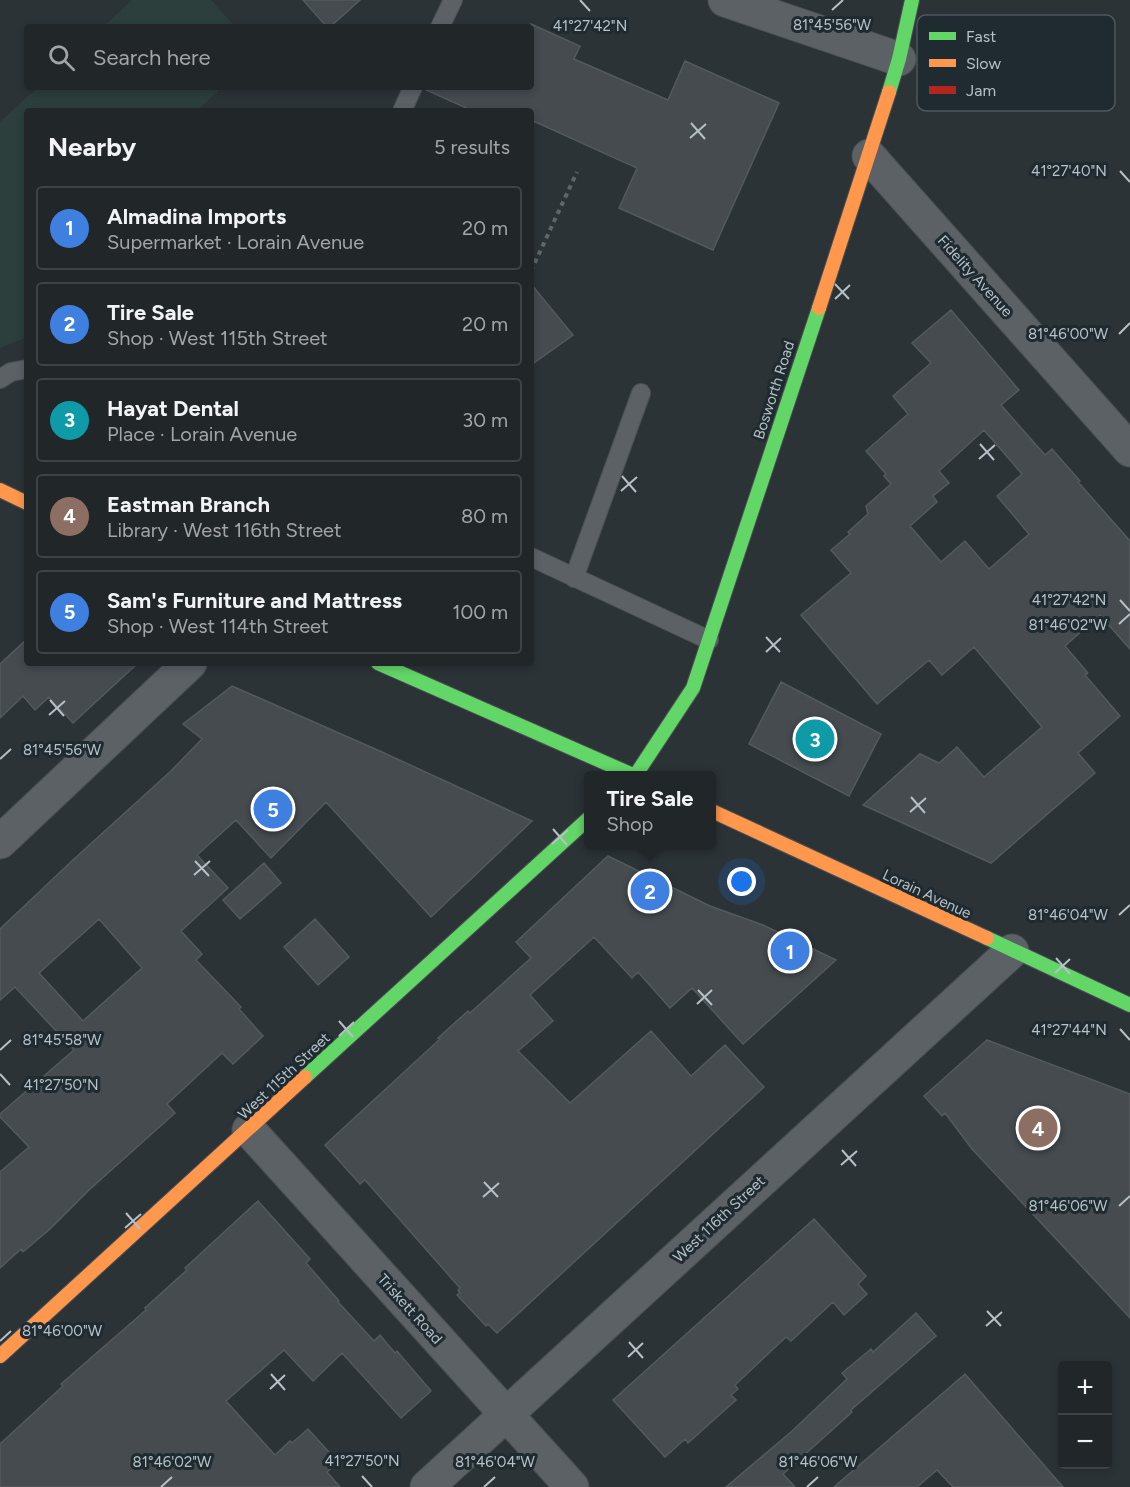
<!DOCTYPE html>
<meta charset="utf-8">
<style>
body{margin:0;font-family:Figtree,sans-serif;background:#2d3235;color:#f1f3f6}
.controls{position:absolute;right:18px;bottom:18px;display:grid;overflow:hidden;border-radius:6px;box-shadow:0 3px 9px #0003}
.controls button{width:54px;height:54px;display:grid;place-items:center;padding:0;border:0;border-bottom:2px solid #3e4346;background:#212629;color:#f1f3f6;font:30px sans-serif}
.you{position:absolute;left:742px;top:882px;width:21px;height:21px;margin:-15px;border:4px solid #fff;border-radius:50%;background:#1a73e8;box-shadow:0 0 0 9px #1a73e833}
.badge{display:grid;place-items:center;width:39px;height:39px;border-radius:50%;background:#db2777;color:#fff;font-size:20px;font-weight:700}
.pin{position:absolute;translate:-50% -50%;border:3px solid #fff;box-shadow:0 2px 6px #0006}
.popup{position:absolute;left:584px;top:771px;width:132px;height:78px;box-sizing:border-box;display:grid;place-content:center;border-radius:6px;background:#212629;filter:drop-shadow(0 2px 4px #0005);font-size:20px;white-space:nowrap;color:#a2a5a8}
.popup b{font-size:22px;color:#f1f3f6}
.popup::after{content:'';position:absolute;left:50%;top:100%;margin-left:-12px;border:12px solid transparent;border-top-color:#212629}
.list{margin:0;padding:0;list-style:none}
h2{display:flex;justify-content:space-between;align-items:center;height:78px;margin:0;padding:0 24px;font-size:26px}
h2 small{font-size:20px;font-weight:400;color:#a2a5a8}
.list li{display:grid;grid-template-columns:39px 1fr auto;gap:18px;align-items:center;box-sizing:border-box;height:84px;margin:0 12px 12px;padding:0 12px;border:2px solid #3e4346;border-radius:6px}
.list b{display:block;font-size:22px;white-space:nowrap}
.list p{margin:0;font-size:20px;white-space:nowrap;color:#a2a5a8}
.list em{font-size:20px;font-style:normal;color:#a2a5a8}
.icon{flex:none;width:33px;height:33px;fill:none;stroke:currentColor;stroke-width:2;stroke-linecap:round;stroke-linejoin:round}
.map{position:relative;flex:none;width:1130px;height:1487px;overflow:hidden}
.search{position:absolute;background:#212629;box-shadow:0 3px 9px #0003;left:24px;top:24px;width:510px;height:66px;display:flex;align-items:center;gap:15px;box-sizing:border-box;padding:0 21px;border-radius:6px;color:#a2a5a8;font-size:22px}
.panel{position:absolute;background:#212629;box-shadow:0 3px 9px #0003;left:24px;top:108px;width:510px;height:558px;border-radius:6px}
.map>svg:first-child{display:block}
</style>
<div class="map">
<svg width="1130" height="1487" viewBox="0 0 1130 1487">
<rect width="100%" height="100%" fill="#2c3337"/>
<path fill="#2c3f3c" d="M132,0H211L235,27H103Z
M38,87H222L197,111H27V337L0,348V122Z"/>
<path fill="#454b4f" stroke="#535a5f" stroke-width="1.5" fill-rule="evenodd" d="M303,0H360L330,27H327Z
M531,24L580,46L574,59L668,100L685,61L779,103L713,250L619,208L637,168L531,120V111H473L424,89V87H531Z
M531,284L573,335L531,365Z
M951,310L1019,390L1001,405L1045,455L1052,449L1080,481L1078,482L1130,541V649L1100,615L1065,646L1088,673L1085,675L1120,716L1078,753L1095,773L991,863L863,805L920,754L939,763L957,747L984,777L1042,727L974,647L942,675L929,660L877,704L801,615L851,573L831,550L850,534L848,532L868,514L866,506L891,484L884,476L886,474L866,451L908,414L893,396L931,363L912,343ZM984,430L1022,474L997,496L1029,534L989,569L965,541L941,562L910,526L937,502L933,496L949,483L939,471Z
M27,639V663H138L73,723L49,697L35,710L23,696L0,718V664Z
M781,682L881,734L849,796L749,744Z
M232,686L382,752L532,821L431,917L326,802L271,858L236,820L197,855L228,888L181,931L202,954L196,960L241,1007L239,1009L263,1036L233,1064L222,1053L167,1104L175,1113L89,1190L50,1229L23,1252L21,1249L0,1268V1172L29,1147L0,1117V1114L74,1050L15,987L0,1000V929L74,859L171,771L202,739L183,724ZM99,919L142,968L83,1021L39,973Z
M608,856L710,906L763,925L836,960L743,1044L692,988L670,1008L638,972L632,978L594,937L530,995L553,1021L518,1051L570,1103L651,1031L691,1076L725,1045L764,1087L497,1333L488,1324L486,1326L457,1295L460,1293L458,1290L460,1288L365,1180L360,1184L325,1145L440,1039L438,1038L468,1011L470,1013L531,958L516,942Z
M264,863L281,883L240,919L223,900Z
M315,919L349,957L318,985L284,947Z
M987,1040L1130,1094V1318L972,1149L945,1113L942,1116L924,1096Z
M258,1201L310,1259L306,1263L339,1301L338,1302L374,1341L380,1335L395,1353L397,1351L431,1391L401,1418L342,1353L313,1381L284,1350L226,1401L275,1455L290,1441L292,1443L308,1429L338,1462L327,1472L340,1487H0V1444L63,1386L61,1384L146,1310L145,1308L187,1270L185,1268Z
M814,1219L866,1276L858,1284L867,1294L844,1315L833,1302L791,1341L786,1337L735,1385L738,1389L731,1395L736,1400L688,1443L685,1439L665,1457L613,1400Z
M916,1313L936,1336L851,1410L852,1412L783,1474L795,1487H726L791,1432L847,1379L842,1373L871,1349L873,1352Z
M965,1374L1063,1487H953L937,1470L917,1487H834Z"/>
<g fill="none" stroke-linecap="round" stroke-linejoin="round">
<defs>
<path id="lane" d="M440,27L453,0
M402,111L413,87
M0,379L11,372L27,369
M531,557L709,640
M574,578L641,393"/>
<path id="street" d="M725,0L899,59
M869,156L1130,450
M0,842L190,663
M249,1130L572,1487
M427,1487L1012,951"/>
<path id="fast" d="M889,92L899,59L912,0
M378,663L635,776
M635,776L693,688L819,308
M987,938L1130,1005
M305,1077L588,819"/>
<path id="slow" d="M819,308L889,92
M0,490L27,503
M712,811L987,938
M0,1356L305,1077"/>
</defs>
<use href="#lane" stroke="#4a4f52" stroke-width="20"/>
<use href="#street" stroke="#4a4f52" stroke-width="35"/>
<use href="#fast" stroke="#4a4f52" stroke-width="16"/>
<use href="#slow" stroke="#4a4f52" stroke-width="16"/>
<path stroke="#606568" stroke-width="4" stroke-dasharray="4.5 4.5" stroke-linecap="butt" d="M531,271L577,172"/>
<use href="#lane" stroke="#5b6165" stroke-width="18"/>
<use href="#street" stroke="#5b6165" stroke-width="33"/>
<use href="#fast" stroke="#63d668" stroke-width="14"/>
<use href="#slow" stroke="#ff974d" stroke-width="14"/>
</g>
<path fill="none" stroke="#b6c0c7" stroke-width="2" d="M580,0L590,11M832,10L843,0M691,123L705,139M690,138L706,124M1120,171L1130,182M835,284L849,299M835,299L850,285M1119,334L1130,323M980,444L994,460M979,459L995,445M622,476L636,492M621,491L637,477M1120,600L1130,611M1119,624L1130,614M766,637L780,652M766,652L781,638M50,700L64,716M49,715L65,701M0,759L11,749M911,797L925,813M910,812L926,798M553,829L567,845M552,844L568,830M195,861L209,876M194,875L210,861M1119,915L1130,905M1056,958L1070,974M1055,973L1070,959M698,990L712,1005M697,1004L712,990M339,1021L353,1037M1120,1029L1130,1040M339,1036L354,1022M0,1050L11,1040M0,1074L10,1085M842,1150L856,1166M841,1165L857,1151M484,1182L498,1197M483,1197L499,1183M1119,1206L1130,1196M126,1213L140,1229M125,1228L141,1214M987,1311L1001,1326M986,1326L1002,1312M0,1341L11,1331M629,1342L643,1358M628,1357L643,1343M271,1374L285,1390M270,1389L285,1375M362,1476L372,1487M161,1487L172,1477M484,1487L495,1477M807,1487L818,1477"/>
<g text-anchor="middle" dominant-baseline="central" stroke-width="6" stroke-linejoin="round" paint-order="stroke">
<g font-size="15" fill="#b6c0c7" stroke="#1f2a31">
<text transform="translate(975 276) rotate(48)">Fidelity Avenue</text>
<text transform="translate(774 390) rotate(-72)">Bosworth Road</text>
<text transform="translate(927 894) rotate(25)">Lorain Avenue</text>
<text transform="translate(284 1076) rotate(-43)">West 115th Street</text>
<text transform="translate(719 1219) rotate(-43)">West 116th Street</text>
<text transform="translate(410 1309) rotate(48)">Triskett Road</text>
</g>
</g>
<rect x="917" y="15" width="198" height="96" rx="9" fill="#1f2a31" stroke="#4c575e" stroke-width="1.5"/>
<rect x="929" y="32" width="27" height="8" fill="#63d668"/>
<rect x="929" y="59" width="27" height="8" fill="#ff974d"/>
<rect x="929" y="86" width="27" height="8" fill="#b3261e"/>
<g font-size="16" fill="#b6c0c7">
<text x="966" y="42">Fast</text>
<text x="966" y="69">Slow</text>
<text x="966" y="96">Jam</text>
</g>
<g font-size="15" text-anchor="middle" fill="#b6c0c7" stroke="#1f2a31" stroke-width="6" stroke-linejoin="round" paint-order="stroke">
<text x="832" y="30">81°45'56"W</text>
<text x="590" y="31">41°27'42"N</text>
<text x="1069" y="176">41°27'40"N</text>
<text x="1068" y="339">81°46'00"W</text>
<text x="1069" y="605">41°27'42"N</text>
<text x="1068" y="630">81°46'02"W</text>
<text x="62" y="755">81°45'56"W</text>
<text x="1068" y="920">81°46'04"W</text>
<text x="1069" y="1035">41°27'44"N</text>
<text x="62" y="1045">81°45'58"W</text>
<text x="61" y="1090">41°27'50"N</text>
<text x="1068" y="1211">81°46'06"W</text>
<text x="62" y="1336">81°46'00"W</text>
<text x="362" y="1466">41°27'50"N</text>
<text x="172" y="1467">81°46'02"W</text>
<text x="495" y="1467">81°46'04"W</text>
<text x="818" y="1467">81°46'06"W</text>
</g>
</svg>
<div class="controls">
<button>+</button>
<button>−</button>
</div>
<div class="you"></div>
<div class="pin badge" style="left:790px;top:951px;background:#3f7fe0">1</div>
<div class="pin badge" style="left:650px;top:891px;background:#3f7fe0">2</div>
<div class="popup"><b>Tire Sale</b>Shop</div>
<div class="pin badge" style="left:815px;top:739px;background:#0f9aa8">3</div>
<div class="pin badge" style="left:1038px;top:1128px;background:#8d6e63">4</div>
<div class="pin badge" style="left:273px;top:809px;background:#3f7fe0">5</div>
<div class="search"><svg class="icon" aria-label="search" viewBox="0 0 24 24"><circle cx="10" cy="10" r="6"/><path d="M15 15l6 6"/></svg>Search here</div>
<section class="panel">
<h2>Nearby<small>5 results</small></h2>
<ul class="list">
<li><span class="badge" style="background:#3f7fe0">1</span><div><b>Almadina Imports</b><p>Supermarket · Lorain Avenue</p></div><em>20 m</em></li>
<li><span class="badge" style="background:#3f7fe0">2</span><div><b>Tire Sale</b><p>Shop · West 115th Street</p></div><em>20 m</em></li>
<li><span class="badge" style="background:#0f9aa8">3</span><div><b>Hayat Dental</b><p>Place · Lorain Avenue</p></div><em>30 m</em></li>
<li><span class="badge" style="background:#8d6e63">4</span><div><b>Eastman Branch</b><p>Library · West 116th Street</p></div><em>80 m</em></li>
<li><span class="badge" style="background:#3f7fe0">5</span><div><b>Sam's Furniture and Mattress</b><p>Shop · West 114th Street</p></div><em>100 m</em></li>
</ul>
</section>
</div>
